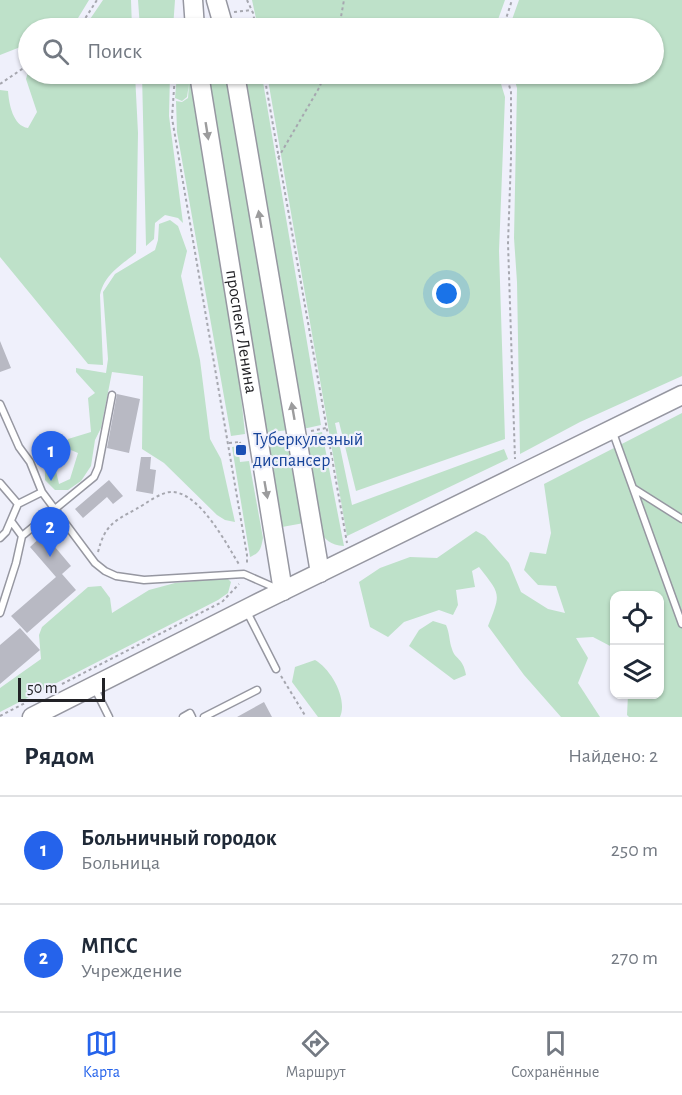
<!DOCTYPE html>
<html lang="ru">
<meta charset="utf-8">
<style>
body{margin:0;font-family:"Alegreya Sans",sans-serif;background:#f2f2f3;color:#1f2937}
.controls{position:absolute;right:18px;bottom:18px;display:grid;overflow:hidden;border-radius:12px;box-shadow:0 2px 4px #0004}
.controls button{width:54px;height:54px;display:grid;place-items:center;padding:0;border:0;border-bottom:2px solid #e0e1e3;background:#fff;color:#1f2937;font:30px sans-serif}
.scale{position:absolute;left:18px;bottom:15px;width:87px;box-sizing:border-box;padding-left:6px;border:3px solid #222226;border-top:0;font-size:16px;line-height:21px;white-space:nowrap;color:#222226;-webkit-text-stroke:4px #eff0fb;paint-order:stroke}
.you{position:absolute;left:447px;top:294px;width:21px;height:21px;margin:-15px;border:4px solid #fff;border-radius:50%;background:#1a73e8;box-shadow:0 0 0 9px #1a73e833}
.badge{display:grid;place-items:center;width:39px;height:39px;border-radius:50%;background:#2563eb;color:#fff;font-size:20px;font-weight:700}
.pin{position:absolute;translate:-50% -50px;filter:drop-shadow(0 2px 3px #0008)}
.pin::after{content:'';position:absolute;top:32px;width:21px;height:18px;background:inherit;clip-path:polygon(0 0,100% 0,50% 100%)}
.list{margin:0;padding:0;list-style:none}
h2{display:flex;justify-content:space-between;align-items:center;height:78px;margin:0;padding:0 24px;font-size:26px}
h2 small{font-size:20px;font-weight:400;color:#747a83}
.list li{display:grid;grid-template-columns:39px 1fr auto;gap:18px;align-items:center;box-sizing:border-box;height:108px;padding:0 24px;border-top:2px solid #e0e1e3}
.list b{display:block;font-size:22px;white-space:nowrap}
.list p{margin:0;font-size:20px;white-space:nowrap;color:#747a83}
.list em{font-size:20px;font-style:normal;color:#747a83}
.icon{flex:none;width:33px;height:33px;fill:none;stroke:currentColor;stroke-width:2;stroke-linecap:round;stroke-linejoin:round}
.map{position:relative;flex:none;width:682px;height:717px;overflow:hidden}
.search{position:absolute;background:#fff;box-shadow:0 2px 4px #0004;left:18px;right:18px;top:18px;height:66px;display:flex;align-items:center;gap:15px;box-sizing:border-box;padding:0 21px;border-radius:33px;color:#747a83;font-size:22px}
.sheet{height:294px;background:#fff}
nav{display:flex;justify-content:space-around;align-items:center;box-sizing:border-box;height:84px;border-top:2px solid #e0e1e3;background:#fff;font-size:16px;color:#747a83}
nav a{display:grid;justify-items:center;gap:3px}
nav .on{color:#2563eb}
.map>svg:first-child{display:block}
</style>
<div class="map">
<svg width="682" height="717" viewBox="0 0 682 717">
<rect width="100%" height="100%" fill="#eff0fb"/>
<path fill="#bee1c9" d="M0,0H89L75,23L66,28H28V44L0,55Z
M103,0H131L132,28H84Z
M138,0H175L173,28H140Z
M252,0H505L495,28H258Z
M519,0H682V376L580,422L520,454L517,282L514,238L517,88L513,74H654V28H509Z
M28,72V74H135L138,133L136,253C121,265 104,275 100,295L103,365L88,364L0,257V90L8,91C9,104 13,126 28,128L37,112L26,79Z
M142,74H170L169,116L183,223L178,218L165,215L155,223L154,239L146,246Z
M177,74H190L189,82L190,74C201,115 203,158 210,200C223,277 238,356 245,434L231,436L177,132L176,101L182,102L188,98L189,84L187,97L182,101L175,98Z
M208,74H225L228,87L288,430L264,433Z
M247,74H262V76L321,425L303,429L246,101Z
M267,74H498L505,97L499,251L505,439L356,491L339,422L335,423L352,505L504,449L508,459L347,536Z
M170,220L178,226L187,251L181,276L200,360L210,439L221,459L235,522L225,520L217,515L164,463L142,449L143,376L112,372L101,428L95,440L91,466L81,481L68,490H55L45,480V471H56L59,484L70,479L78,453L66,448L68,439L91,432L88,398L95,393L76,372V368L106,373L108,359L103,292L115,274L155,250L158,240L159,224Z
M682,413V717H629L627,715L628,695L660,694V596H614V648L593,637L576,638L588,658L578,683L600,717H561L524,675L488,626C501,593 501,595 479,567L472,571L475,587L456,590L458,605L453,615L439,610L404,622L388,637L370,627L359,582L380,568L410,557L437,558L476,531L485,536L509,563L521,592L548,609L565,613L556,586L538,585L524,570L530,552L546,554L551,533L544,484Z
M322,432L344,546C330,545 325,540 319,529L303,436Z
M289,439L304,523L282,527L267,443Z
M238,446L240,462L249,461L263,538C261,549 260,553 250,557L232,447Z
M227,578L231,582L228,593L218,600L0,712V688L41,659L39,635L42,627L88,587L101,586L110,598L112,613L149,590L175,583Z
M433,621L446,625C450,634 449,641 452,649C455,660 463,657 466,675L454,680L409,646L419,630Z
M315,660C331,669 348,699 340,717H318L292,682L295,667Z"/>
<path fill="#b8b9c3" d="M0,341L11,368L0,372Z
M117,394L140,399L129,453L107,448Z
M141,457H151L150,469L156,470L153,494L136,491Z
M109,480L123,496L113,504L107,497L83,518L75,509Z
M44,534L71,566L62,574L76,590L27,633L11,616L56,577L30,547Z
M20,628L40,650L0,684V645Z
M264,702L272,717H237Z"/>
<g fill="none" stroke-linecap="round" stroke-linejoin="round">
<defs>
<path id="lane" d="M0,404L19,447L30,462L42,492L95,563L105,571L116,576L144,580L244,574L278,589
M612,430L682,624
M0,483L18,504
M633,488L682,519
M11,521L22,536
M0,538L6,532L18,504L42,492
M246,610L276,669
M0,613L16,563L22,536L94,477L98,468L112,395
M95,689L109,717
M183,717L190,713L192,717
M204,717L257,690"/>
<g id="secondary">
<path d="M193,0L195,28"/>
<path d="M216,0L224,28"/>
<path id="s1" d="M199,74L283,591"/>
<path d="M235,74L320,573"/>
<path d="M32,717L252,606L682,395"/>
</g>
</defs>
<use href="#lane" stroke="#9697a1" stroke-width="9"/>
<use href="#secondary" stroke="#9697a1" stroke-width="21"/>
<path stroke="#a6a7af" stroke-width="2" stroke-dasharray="3 3" stroke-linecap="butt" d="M247,0L253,13L256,28
M234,12L252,10
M79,28L97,0
M178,28V16
M339,28L344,0
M503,28L512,0
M175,74L172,118L247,555V565
M264,74L347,543
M506,74L511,92V158L508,243L515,459
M0,84L28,65
M278,158L319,88L325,74
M311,431L326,428
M240,442L242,457
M229,443L241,442
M98,552C105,525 113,522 136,509C146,504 161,491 173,492C201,494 227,545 240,566
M281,676L306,717
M62,684L222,602L239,584
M0,716L25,703"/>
<use href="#lane" stroke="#fff" stroke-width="6"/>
<use href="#secondary" stroke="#fff" stroke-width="18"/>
</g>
<defs><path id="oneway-solid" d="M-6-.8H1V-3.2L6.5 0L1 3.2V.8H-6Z" transform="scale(1.5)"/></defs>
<g fill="#9c9c9d">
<use href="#oneway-solid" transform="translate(207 131) rotate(81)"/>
<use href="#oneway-solid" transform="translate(260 219) rotate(-100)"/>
<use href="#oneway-solid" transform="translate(293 411) rotate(-100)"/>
<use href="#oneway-solid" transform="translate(266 490) rotate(80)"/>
</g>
<rect fill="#1a4fb4" stroke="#eff0fb" stroke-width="2" x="235" y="444" width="12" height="12" rx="3"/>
<g text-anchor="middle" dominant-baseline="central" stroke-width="4.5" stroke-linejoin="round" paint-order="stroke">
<g font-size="18" fill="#222226" stroke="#eff0fb">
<text stroke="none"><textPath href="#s1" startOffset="261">проспект Ленина</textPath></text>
</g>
<g font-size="18" fill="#164399" stroke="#eff0fb" text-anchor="start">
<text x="253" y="440">Туберкулезный<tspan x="253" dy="21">диспансер</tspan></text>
</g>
</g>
</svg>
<div class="controls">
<button><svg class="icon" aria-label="locate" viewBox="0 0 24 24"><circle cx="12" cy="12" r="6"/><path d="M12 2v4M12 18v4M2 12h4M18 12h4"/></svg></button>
<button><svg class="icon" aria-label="layers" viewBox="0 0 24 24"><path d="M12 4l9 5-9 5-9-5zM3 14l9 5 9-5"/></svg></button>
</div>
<div class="scale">50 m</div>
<div class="you"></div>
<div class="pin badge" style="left:51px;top:481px">1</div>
<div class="pin badge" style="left:50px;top:557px">2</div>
<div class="search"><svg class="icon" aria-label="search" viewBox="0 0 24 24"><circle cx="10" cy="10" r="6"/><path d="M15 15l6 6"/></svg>Поиск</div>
</div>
<section class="sheet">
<h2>Рядом<small>Найдено: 2</small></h2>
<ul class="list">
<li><span class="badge">1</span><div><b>Больничный городок</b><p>Больница</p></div><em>250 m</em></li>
<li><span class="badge">2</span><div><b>МПСС</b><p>Учреждение</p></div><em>270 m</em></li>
</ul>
</section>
<nav>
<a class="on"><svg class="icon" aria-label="map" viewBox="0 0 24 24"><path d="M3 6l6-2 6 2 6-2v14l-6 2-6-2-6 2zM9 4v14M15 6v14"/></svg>Карта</a>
<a><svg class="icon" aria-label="directions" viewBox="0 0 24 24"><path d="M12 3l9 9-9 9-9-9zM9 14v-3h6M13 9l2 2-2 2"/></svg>Маршрут</a>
<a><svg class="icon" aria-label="saved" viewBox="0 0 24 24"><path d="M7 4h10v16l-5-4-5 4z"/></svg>Сохранённые</a>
</nav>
